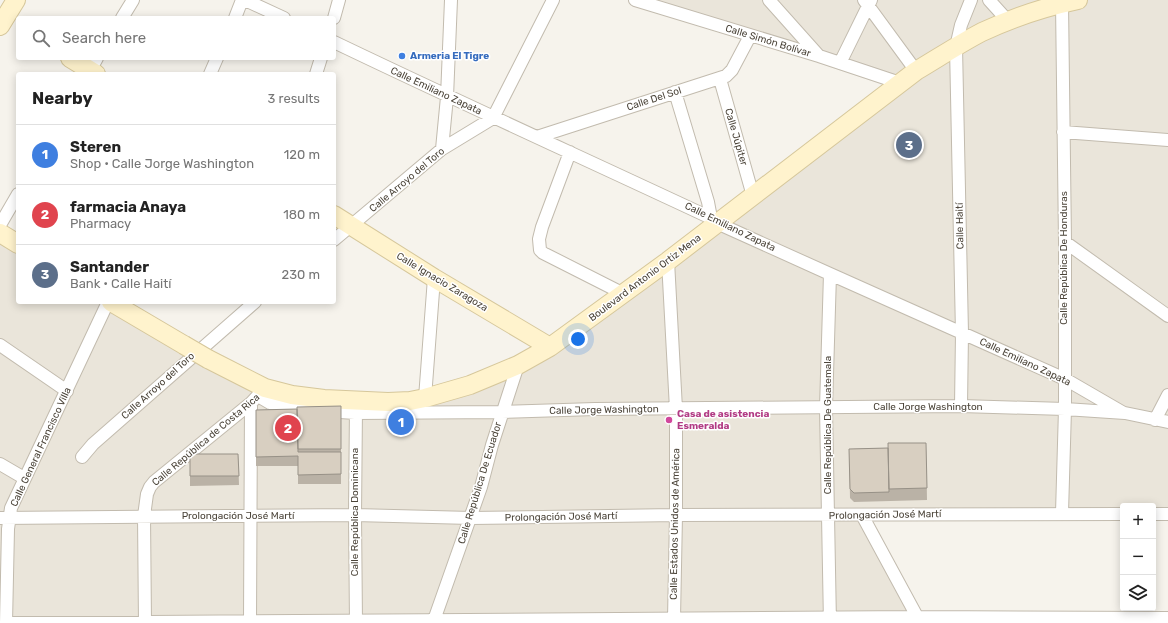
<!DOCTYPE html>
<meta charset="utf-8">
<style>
body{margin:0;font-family:Rubik,sans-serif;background:#f6f6f6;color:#222}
.controls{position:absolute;right:12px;bottom:12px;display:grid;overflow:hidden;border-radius:4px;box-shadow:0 2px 10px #0003}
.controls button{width:36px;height:36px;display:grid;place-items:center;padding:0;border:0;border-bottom:1px solid #e0e0e0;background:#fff;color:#222;font:20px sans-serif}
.you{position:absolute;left:578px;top:339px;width:14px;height:14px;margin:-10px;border:3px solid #fff;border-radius:50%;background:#1a73e8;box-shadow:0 0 0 6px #1a73e833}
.badge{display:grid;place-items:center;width:26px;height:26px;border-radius:50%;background:#fc3f1d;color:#fff;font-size:13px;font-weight:700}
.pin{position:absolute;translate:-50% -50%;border:2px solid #fff;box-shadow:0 1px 4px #0006}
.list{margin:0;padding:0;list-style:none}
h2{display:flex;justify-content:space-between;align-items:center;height:52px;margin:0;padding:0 16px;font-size:17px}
h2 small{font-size:13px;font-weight:400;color:#767676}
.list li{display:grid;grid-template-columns:26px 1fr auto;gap:12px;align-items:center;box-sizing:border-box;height:60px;padding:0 16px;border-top:1px solid #e0e0e0}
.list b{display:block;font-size:15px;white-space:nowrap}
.list p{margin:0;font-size:13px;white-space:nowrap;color:#767676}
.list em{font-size:13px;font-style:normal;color:#767676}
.icon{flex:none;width:22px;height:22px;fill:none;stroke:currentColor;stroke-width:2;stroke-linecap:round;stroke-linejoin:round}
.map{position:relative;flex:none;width:1168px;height:623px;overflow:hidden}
.search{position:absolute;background:#fff;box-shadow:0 2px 10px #0003;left:16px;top:16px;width:320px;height:44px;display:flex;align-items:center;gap:10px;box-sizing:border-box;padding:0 14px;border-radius:4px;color:#767676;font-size:15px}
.panel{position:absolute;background:#fff;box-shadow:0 2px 10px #0003;left:16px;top:72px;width:320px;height:232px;border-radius:4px}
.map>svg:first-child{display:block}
</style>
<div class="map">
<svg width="1168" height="623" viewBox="0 0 1168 623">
<rect width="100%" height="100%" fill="#f6f3ec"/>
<path fill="#eae5da" d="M648,0H1168V511H1153V506H1123V511L869,514L927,623H0V228L18,239V302H121L271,386L357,397L444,392L546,346L906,83Z"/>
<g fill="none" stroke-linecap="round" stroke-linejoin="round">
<defs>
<path id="street" d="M245,0L284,18
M635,0L819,56L900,83
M769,0L819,56
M864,0L916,71
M989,0L1008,21
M1062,3L1065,242V409L1062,513
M122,18L133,0
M235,18L242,0
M334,18L339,0
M334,42C459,102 585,159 711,218L717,223L830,274L1065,379L1122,412
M840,63L871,0
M88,74L97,58
M210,74L217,58
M316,74L321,58
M720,79L753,196
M675,92L708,202L711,218
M1063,132L1168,140
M537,137L726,76L732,70L750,36
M442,149L447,97L451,0
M570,152L542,227L539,239L540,250L543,253L624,294
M0,225L18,194
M334,240L442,149L493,118L553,0
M1065,242L1168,316
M668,261L676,409V515L674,619
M830,274L826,408L830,623
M0,345L67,391
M258,396L270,403L282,406L310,410L355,413L502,412L595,409L961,406L1065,409L1125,413L1168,422
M425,398L434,278
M961,406L962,333L956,47L961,25L971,0
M356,407L355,515L356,623
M1155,420L1168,395
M82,457L93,444L255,302
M0,464L24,478
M1153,514H1168
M862,515L920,622
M0,518L355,515L471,518L676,515L1123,514
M6,623L8,529L11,508L108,302
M7,623L918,617L1168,618
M145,623L144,516L147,494L150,487L154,482L251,403L263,390
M250,623L251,403
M433,623L481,487L492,445L518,365"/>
<path id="secondary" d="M0,26L16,0
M70,58L96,74
M334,215L434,278L550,347
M0,233L18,244
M111,302L184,345
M208,359L265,388L292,395L324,399L388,402L410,401L425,398L470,385L518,365L550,347L668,261L916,71C938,58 959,44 982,32C1012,18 1045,7 1078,0"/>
</defs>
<use href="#street" stroke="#c2bbae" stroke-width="14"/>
<use href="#secondary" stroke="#d6c79b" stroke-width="20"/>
<use href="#street" stroke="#fff" stroke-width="12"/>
<use href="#secondary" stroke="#fff3cd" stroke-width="18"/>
<defs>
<path id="secondary-bridge" d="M184,345L208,359"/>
</defs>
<use href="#secondary-bridge" stroke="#d6c79b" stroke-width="20" stroke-linecap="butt"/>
<use href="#secondary-bridge" stroke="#fff3cd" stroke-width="18"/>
</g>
<path fill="#bab2a6" d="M341,406V484H298V466H256V410L297,409Z
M926,443L927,500L854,502L850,498L849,449L888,448Z
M190,454H238L239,485L190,486Z"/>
<path fill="#d8cfc1" stroke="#979187" d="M341,406V449H298L297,407Z
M297,409L298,452H341V474L298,475V456L256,457V410Z
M888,443H926L927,488L889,489Z
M888,448L889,492L854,493L850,489L849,449Z
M190,454H238L239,476H190Z"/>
<circle fill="#3f7fe0" stroke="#fff" stroke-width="1.5" cx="402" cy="56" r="4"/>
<circle fill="#d1479c" stroke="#fff" stroke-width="1.5" cx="669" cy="420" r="4"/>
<g text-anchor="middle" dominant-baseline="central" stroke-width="3" stroke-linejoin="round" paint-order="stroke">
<g font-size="10" fill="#4b4439" stroke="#fff">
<text transform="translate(768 41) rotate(17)">Calle Simón Bolívar</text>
<text transform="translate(436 91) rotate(25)">Calle Emiliano Zapata</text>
<text transform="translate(654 99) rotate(-18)">Calle Del Sol</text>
<text transform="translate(736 137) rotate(74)">Calle Júpiter</text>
<text transform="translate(407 180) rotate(-40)">Calle Arroyo del Toro</text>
<text transform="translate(960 226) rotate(-91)">Calle Haití</text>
<text transform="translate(730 227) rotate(26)">Calle Emiliano Zapata</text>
<text transform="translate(1064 258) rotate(-90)">Calle República De Honduras</text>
<text transform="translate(645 278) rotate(-37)">Boulevard Antonio Ortiz Mena</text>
<text transform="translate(442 282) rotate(31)">Calle Ignacio Zaragoza</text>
<text transform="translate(1025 362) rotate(25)">Calle Emiliano Zapata</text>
<text transform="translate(158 386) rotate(-42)">Calle Arroyo del Toro</text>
<text x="928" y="407">Calle Jorge Washington</text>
<text transform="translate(604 410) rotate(-1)">Calle Jorge Washington</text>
<text transform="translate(828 425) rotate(-90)">Calle República De Guatemala</text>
<text transform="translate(206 440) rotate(-40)">Calle República de Costa Rica</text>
<text transform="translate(41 447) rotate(-65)">Calle General Francisco Villa</text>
<text transform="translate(480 483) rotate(-73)">Calle República De Ecuador</text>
<text transform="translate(355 512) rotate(-90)">Calle República Dominicana</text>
<text transform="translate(885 515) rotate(-1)">Prolongación José Martí</text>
<text x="238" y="516">Prolongación José Martí</text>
<text transform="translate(561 517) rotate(-1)">Prolongación José Martí</text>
<text transform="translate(675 524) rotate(-89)">Calle Estados Unidos de América</text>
</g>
<g font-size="10" font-weight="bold" fill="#366cbe" stroke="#fff" text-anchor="start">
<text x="410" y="56">Armeria El Tigre</text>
</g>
<g font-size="10" font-weight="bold" fill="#b23c85" stroke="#fff" text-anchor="start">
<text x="677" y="414">Casa de asistencia<tspan x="677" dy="12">Esmeralda</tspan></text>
</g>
</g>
</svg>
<div class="controls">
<button>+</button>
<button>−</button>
<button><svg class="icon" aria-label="layers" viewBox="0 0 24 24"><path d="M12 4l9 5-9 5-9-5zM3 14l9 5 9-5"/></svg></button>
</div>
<div class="you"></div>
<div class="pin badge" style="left:401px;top:422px;background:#3f7fe0">1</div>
<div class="pin badge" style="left:288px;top:428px;background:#e0444e">2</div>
<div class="pin badge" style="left:909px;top:145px;background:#5c6f8a">3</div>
<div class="search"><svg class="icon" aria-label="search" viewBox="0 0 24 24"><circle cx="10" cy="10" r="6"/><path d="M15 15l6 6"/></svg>Search here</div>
<section class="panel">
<h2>Nearby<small>3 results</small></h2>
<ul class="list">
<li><span class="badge" style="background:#3f7fe0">1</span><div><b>Steren</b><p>Shop · Calle Jorge Washington</p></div><em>120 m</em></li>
<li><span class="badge" style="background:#e0444e">2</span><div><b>farmacia Anaya</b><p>Pharmacy</p></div><em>180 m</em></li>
<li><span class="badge" style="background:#5c6f8a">3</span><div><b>Santander</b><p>Bank · Calle Haití</p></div><em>230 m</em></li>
</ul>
</section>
</div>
